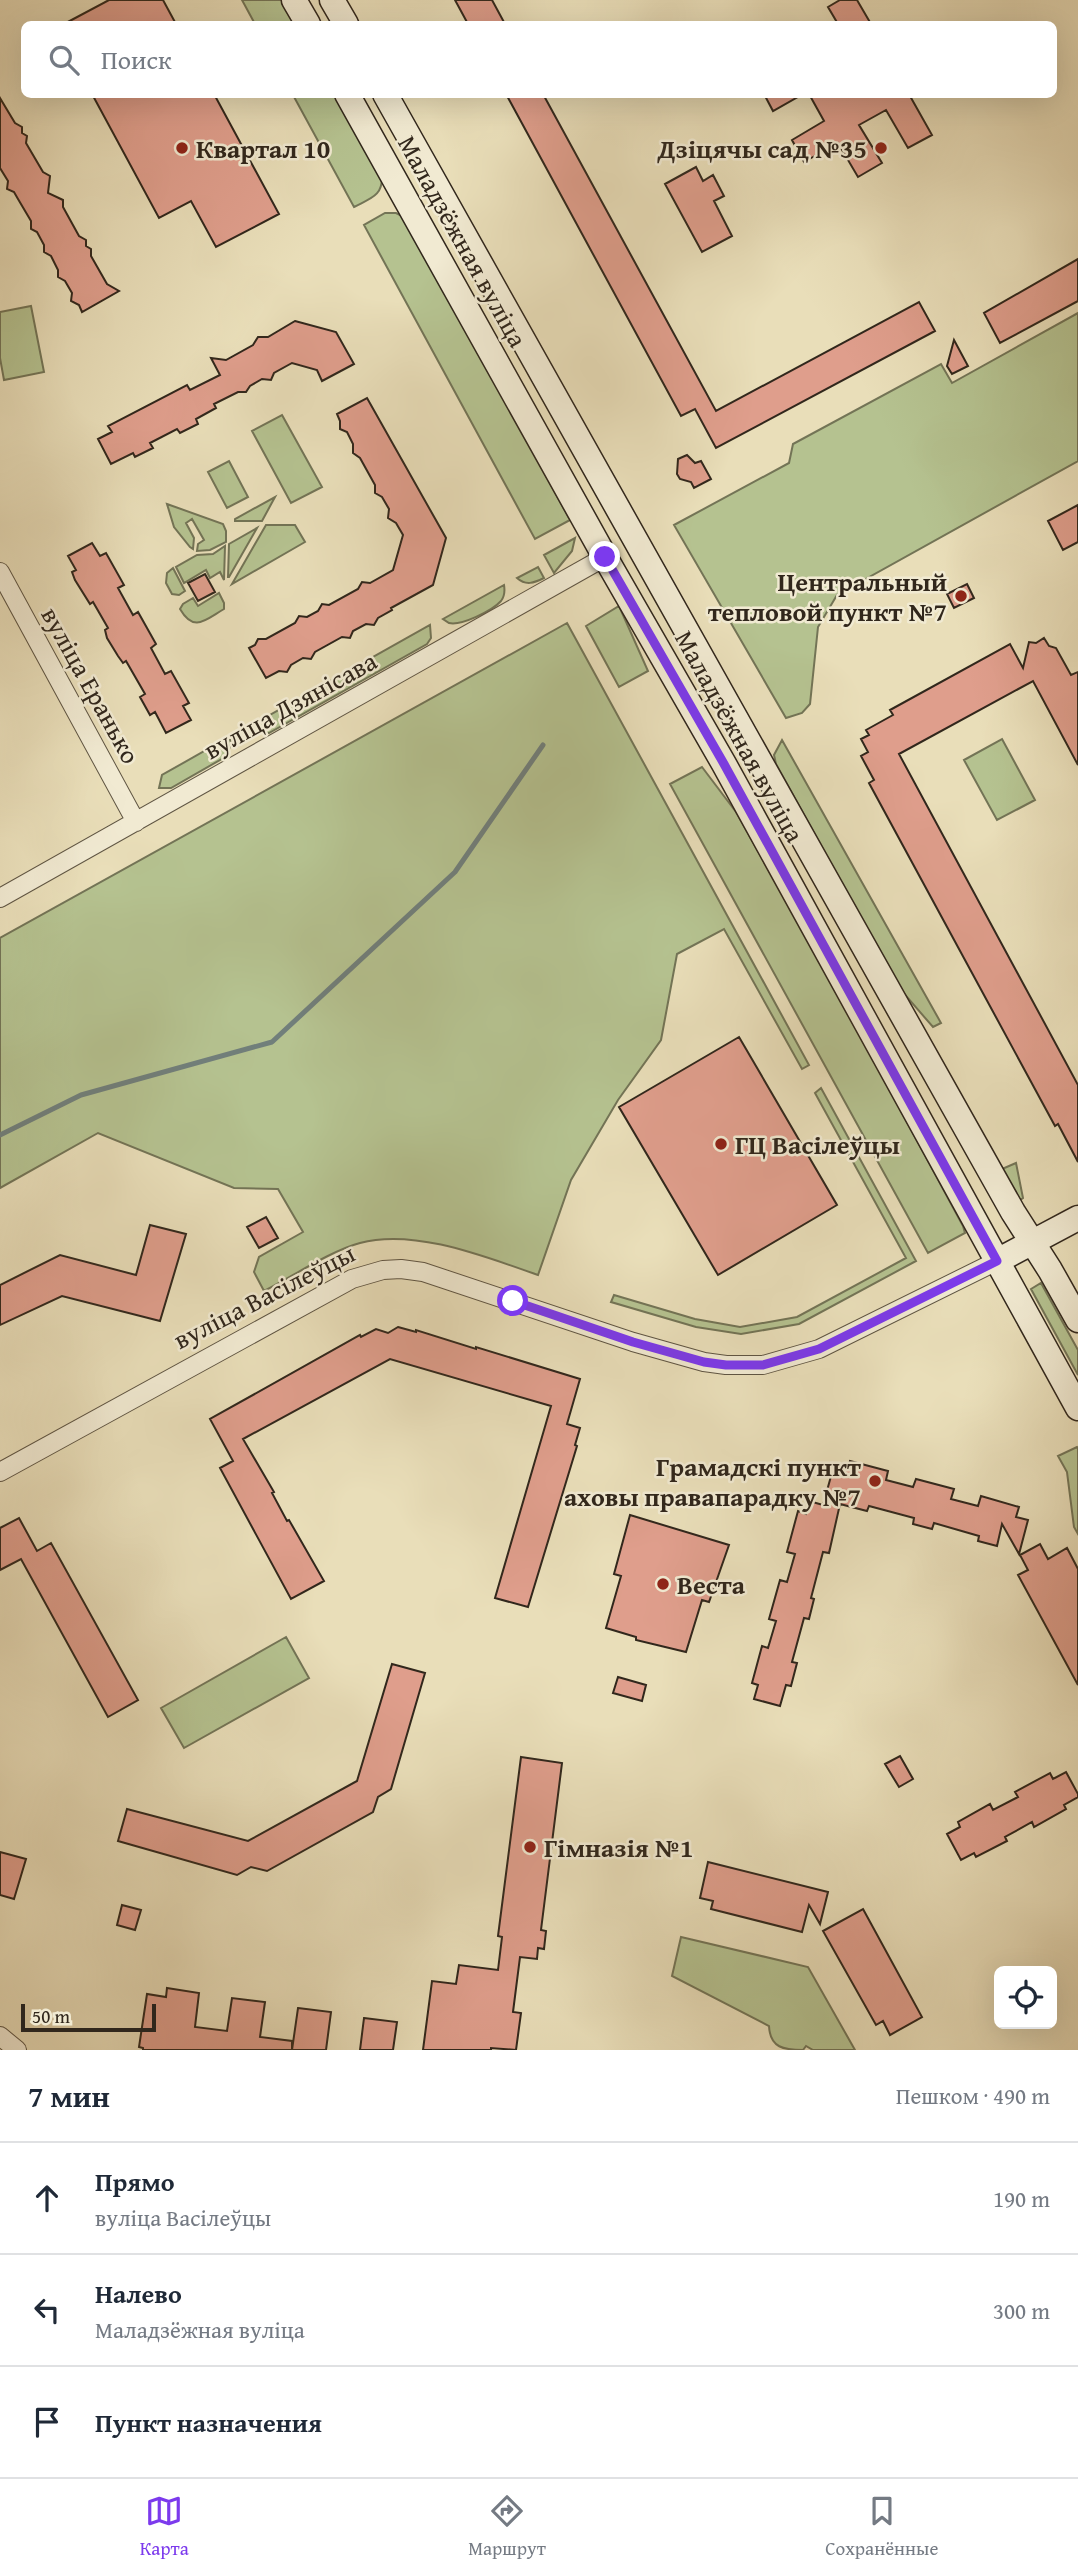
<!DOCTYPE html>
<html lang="ru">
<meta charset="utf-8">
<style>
body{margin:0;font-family:"Gentium Book Plus",serif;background:#f6f6f7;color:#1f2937}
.controls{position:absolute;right:21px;bottom:21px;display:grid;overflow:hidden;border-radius:10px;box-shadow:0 7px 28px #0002}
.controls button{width:63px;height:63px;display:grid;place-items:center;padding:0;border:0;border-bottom:2px solid #e0e1e3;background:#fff;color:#1f2937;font:35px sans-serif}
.scale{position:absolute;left:21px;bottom:18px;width:135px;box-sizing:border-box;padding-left:7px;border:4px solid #31271c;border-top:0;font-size:19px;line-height:24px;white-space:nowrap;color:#31271c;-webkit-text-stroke:5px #f1ead2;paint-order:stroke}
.stop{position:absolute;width:21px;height:21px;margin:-16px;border:5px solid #7c3aed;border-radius:50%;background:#fff}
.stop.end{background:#7c3aed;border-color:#fff;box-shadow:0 2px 7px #0008}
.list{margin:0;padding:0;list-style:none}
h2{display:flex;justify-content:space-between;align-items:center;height:91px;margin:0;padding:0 28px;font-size:30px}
h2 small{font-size:23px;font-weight:400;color:#747a83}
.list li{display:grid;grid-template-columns:46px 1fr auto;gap:21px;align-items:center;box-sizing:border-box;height:112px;padding:0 28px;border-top:2px solid #e0e1e3}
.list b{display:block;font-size:26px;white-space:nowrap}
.list p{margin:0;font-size:23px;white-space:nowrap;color:#747a83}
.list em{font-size:23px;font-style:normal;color:#747a83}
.icon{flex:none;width:38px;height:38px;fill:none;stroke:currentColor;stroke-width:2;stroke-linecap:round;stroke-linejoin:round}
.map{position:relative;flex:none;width:1078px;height:2050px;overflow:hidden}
.search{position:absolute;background:#fff;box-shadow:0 7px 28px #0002;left:21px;right:21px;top:21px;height:77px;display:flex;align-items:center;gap:18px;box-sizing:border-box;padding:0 24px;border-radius:10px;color:#747a83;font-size:26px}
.sheet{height:427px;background:#fff}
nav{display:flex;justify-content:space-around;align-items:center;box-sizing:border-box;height:98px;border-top:2px solid #e0e1e3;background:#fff;font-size:19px;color:#747a83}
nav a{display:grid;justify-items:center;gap:4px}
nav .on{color:#7c3aed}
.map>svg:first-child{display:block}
</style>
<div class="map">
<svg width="1078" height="2050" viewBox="0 0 1078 2050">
<rect width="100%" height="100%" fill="#e9deb9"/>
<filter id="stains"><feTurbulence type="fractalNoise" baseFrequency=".00286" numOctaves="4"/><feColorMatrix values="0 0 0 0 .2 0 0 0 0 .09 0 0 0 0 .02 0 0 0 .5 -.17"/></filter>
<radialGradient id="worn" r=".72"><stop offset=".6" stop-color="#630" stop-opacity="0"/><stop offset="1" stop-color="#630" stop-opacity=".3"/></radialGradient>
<path fill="#b5c290" stroke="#737456" stroke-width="2" d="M242,0H287L301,24H255Z
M293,95H339L382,175C383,196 371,198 354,207Z
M385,213H396L406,218L570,520L535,539L364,225Z
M31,306L44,372L4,380L0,358V312Z
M1078,313V461L837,595L818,627L810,704L802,713L786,718L674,525L789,463L793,444L941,364L952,383Z
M282,415L322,487L291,503L252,431Z
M229,461L248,497L227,508L208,472Z
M275,497L262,521H235V519Z
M167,504L223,524L226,531V542L210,550L197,551L198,544L204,540L192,519L186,523L194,538L193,549L190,547L174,527Z
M266,525H295L305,542L232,584Z
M257,528L229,577H228L229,544Z
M575,538L572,551L554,573L544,555Z
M225,546L224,580L220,572L210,578L206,570L184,583L176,567L197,555L213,554Z
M538,567L544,578C534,583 526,586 517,578Z
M173,568L185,591L179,595L172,594L166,583L167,573Z
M504,585C505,591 505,596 501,601C492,611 461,626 449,623L443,619Z
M219,593L224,603V609C205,620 194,633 180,609L183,604L193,598L198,606Z
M619,606L648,671L619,687L586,626Z
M567,623L809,1065L802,1069L724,929L677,954L661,1040L618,1100L571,1180L538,1275C486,1257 414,1228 360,1243C330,1251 292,1277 264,1291L254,1272L259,1257L303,1232L278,1189L234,1188L98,1133L0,1188V938Z
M430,625L431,638L427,644L269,733H252L245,729Z
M229,737L231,743L227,756L171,788H159L162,775Z
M1002,739L1035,800L997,820L964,760Z
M782,740L941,1023L933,1027L900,989L776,764L774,755Z
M702,767L736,812L836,990L963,1226L965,1233L928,1253L670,784Z
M821,1088L916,1261L799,1324L741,1334L696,1327L611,1302L614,1295L695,1319L740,1327L797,1317L906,1258L815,1093Z
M1016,1163L1023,1198L1020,1200L1002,1169Z
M1041,1283L1078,1350V1375L1031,1289Z
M1077,1447L1078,1448V1534L1074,1527L1067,1472L1058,1456Z
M286,1637L309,1678L184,1748L161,1708Z
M681,1937L808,1967L855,2050H813L806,2046L803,2050C784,2050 770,2048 769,2026L672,1976Z"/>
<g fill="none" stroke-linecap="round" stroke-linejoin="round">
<path stroke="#717f7b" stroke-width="5" d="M0,1135L81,1095L272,1042L455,872L543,745"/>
</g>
<path fill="#df9e8c" stroke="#31271c" stroke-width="2" d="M109,0H163L176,24H64Z
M455,0H492L505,24H468Z
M840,0H857L871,24H838L828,7Z
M92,94H214L279,214L216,247L191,201L159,218Z
M506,94H543L716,411L919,302L935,331L716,448L695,409L681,416Z
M764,94H803L773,111Z
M809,94H913L910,96L932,135L908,148L886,110L859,125L882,163L858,177L838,143L804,162L792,140L824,121Z
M0,98L15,123L22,127V133L27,136L26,143L43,172L50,176L48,193L63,200V207L79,236L86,240V246L91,249V256L107,284L119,291L82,312L79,305L71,301L72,293L65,281L58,277V270L51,256L44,252V245L37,232L31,229V221L18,199L14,192L7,189L8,181L0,168Z
M696,167L703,181L713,175L724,196L714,201L732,236L702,252L665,184Z
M1078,259V301L1000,343L984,313Z
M295,321L336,332L354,364L322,381L317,370L292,363L274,373L271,380L262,379L250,386L246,392H238L214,404L216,408L196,419L198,424L180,433L177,429L150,443L153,448L135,457L133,453L111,464L98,439L112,432L108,426L187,385L190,390L220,375L211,358L226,360L253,345L258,337H268Z
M954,340L968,366L952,374L947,366Z
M367,398L446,538L433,585L391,608L392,610L378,618L374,625L366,624L353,631L350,638L342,637L315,652L311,659L303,658L291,665L287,672L279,671L266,678L249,648L255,645L258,639H266L295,623L299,616L307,617L318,611L322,604L329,605L358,589L362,582L370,583L393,570L403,535L396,523L388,518L389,509L382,497L375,493V485L360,458L353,453V444L347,432L340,429V421L337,414Z
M687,455L695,463L701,461L711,479L694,488L691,482L680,479L677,474L678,459Z
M1078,505V542L1063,550L1048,521Z
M92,543L100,556L106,553L124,585L118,588L133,615L138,612L156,644L151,648L165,674L171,671L189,703L183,706L191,720L166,733L155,712L150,715L140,697L145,694L126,661L123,663L118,656L107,638L105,630L108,628L93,602L90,604L75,580L72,572L76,570L68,556Z
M205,574L215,592L198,601L188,583Z
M967,584L974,598L954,608L947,594Z
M1044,638L1049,646L1056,648L1071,675L1078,672V765L1033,681L899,754L1078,1085V1162L1058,1124L1055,1126L869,783L874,780L861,756L868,752L861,739L869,735L866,730L893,715L890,710L1010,644L1023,668L1029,642L1036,643Z
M739,1037L837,1205L718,1275L619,1107Z
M266,1217L278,1238L259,1248L247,1227Z
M150,1225L186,1234L160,1321L62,1296L0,1325V1285L60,1255L136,1275Z
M398,1327L416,1332V1330L476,1349V1347L580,1379L567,1424L580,1428L575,1445L577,1446L528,1607L495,1598L551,1406L390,1359L243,1439L274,1492L272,1493L287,1521L289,1520L324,1581L291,1599L220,1468L233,1461L210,1419L360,1335L361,1337L376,1329L388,1333Z
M850,1461L888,1471L886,1480L913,1487L916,1479L954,1489L951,1499L978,1506L981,1496L1019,1507L1016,1517L1028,1520L1019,1554L1002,1524L997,1546L978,1541L979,1536L934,1523L932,1529L913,1524L914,1518L869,1506L867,1511L840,1504L829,1553L823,1552L811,1598L814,1599L809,1619L804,1618L792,1662L797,1663L791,1686L786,1685L780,1706L754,1699L758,1685L752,1683L762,1646L768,1648L776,1621L769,1619L780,1580L787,1582L795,1554L787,1552L798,1511L806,1514L809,1501L823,1505L833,1469H848Z
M630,1515L729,1545L709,1602L702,1600L686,1652L636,1640V1637L606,1628L621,1576L614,1574Z
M19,1518L37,1551L51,1543L138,1700L108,1717L21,1559L0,1570V1528Z
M1040,1544L1048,1559L1067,1548L1078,1569V1685L1018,1575L1028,1570L1020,1555Z
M392,1664L425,1673L391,1789L378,1797L373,1812L267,1871L251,1867L237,1875L118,1841L127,1809L248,1841L357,1781Z
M618,1677L646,1685L642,1701L613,1693Z
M900,1756L913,1779L899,1787L885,1764Z
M521,1757L562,1763L541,1930L546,1931L544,1949L538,1948L537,1959L520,1957L513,2012L521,2013L516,2050L491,2048V2050H423L432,1981L456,1984L459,1965L498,1970L502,1937L498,1936Z
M1066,1772L1078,1794V1797L1064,1805L1066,1809L1034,1827L1032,1822L1005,1837L1007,1841L976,1857L974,1853L961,1860L947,1834L960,1827L958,1822L990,1804L993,1810L1018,1797L1015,1792L1050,1773L1053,1779Z
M0,1852L26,1859L14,1899L0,1895Z
M708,1862L828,1892L820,1924L809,1905L802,1932L711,1909L713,1901L700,1898Z
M122,1905L141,1910L135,1930L117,1925Z
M863,1909L922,2017L890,2035L883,2021L876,2025L823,1931Z
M167,1988L199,1993L195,2027L227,2031L232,1998L265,2002L260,2037L292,2041V2050H143V2048L139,2047L147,1994L166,1997Z
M298,2008L331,2012L326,2050H292Z
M364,2018L397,2022L393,2050H360Z"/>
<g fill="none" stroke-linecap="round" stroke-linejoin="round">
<defs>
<path id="street" d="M0,572L136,822
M0,898L605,557
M0,1472L352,1279L383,1270L401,1269L423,1272L633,1342L704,1362L726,1365H763L819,1349L997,1261
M0,2036L17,2050"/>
<path id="secondary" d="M294,0L308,24
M332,0L346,24
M347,94L605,557L724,764L1078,1408
M385,94L1013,1212L1050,1270L1078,1320
M997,1261L1078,1218"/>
</defs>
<use href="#street" stroke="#5f5543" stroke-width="20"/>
<use href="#secondary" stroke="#31271c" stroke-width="27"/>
<use href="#street" stroke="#f1ead2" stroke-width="18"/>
<use href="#secondary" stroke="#f1ead2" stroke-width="24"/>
</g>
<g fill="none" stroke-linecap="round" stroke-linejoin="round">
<path stroke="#7c3aed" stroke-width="9" d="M513,1301L633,1342L704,1362L726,1365H763L819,1349L997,1261L724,764L605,557"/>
</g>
<g fill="#8f2418" stroke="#f1ead2" stroke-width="2.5">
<circle cx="182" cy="148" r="7"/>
<circle cx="881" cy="148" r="7"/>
<circle cx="961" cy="596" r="7"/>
<circle cx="721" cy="1144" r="7"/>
<circle cx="875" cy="1481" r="7"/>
<circle cx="663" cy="1584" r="7"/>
<circle cx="530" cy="1847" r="7"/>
</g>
<g text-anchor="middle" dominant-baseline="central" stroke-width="5" stroke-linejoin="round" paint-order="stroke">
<g font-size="26" font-weight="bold" fill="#31271c" stroke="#f1ead2" text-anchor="start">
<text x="196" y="148">Квартал 10</text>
<text x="867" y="148" text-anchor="end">Дзіцячы сад №35</text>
<text x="947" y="581" text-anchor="end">Центральный<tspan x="947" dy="30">тепловой пункт №7</tspan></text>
<text x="735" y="1144">ГЦ Васілеўцы</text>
<text x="861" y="1466" text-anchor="end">Грамадскі пункт<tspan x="861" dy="30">аховы правапарадку №7</tspan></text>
<text x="677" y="1584">Веста</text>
<text x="544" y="1847">Гімназія №1</text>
</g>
<g font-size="26" fill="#31271c" stroke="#f1ead2">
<text transform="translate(463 241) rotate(61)">Маладзёжная вуліца</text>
<text transform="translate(91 685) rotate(61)">вуліца Еранько</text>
<text transform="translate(290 705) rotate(-29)">вуліца Дзянісава</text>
<text transform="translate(740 736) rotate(61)">Маладзёжная вуліца</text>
<text transform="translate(264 1296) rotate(-27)">вуліца Васілеўцы</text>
</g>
</g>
<rect width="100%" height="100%" filter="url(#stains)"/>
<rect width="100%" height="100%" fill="url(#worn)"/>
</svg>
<div class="controls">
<button><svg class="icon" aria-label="locate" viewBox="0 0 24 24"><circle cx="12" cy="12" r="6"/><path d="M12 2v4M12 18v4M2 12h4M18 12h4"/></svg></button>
</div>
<div class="scale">50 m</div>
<div class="stop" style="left:513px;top:1301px"></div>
<div class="stop end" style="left:605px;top:557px"></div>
<div class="search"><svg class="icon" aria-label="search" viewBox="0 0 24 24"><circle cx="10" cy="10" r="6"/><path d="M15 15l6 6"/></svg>Поиск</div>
</div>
<section class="sheet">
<h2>7 мин<small>Пешком · 490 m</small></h2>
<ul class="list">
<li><svg class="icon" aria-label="ahead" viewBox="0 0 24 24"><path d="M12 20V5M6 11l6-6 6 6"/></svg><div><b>Прямо</b><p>вуліца Васілеўцы</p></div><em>190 m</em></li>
<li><svg class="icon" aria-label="left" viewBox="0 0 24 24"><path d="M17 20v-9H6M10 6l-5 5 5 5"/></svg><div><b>Налево</b><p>Маладзёжная вуліца</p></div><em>300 m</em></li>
<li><svg class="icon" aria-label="arrive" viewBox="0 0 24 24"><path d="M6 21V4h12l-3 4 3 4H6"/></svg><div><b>Пункт назначения</b></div></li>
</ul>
</section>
<nav>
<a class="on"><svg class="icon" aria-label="map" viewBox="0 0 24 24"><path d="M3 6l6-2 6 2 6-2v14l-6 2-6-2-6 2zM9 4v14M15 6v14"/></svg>Карта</a>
<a><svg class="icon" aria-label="directions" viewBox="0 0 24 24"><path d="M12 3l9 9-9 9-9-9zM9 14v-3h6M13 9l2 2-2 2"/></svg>Маршрут</a>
<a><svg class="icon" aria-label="saved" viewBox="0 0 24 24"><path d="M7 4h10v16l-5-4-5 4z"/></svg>Сохранённые</a>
</nav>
